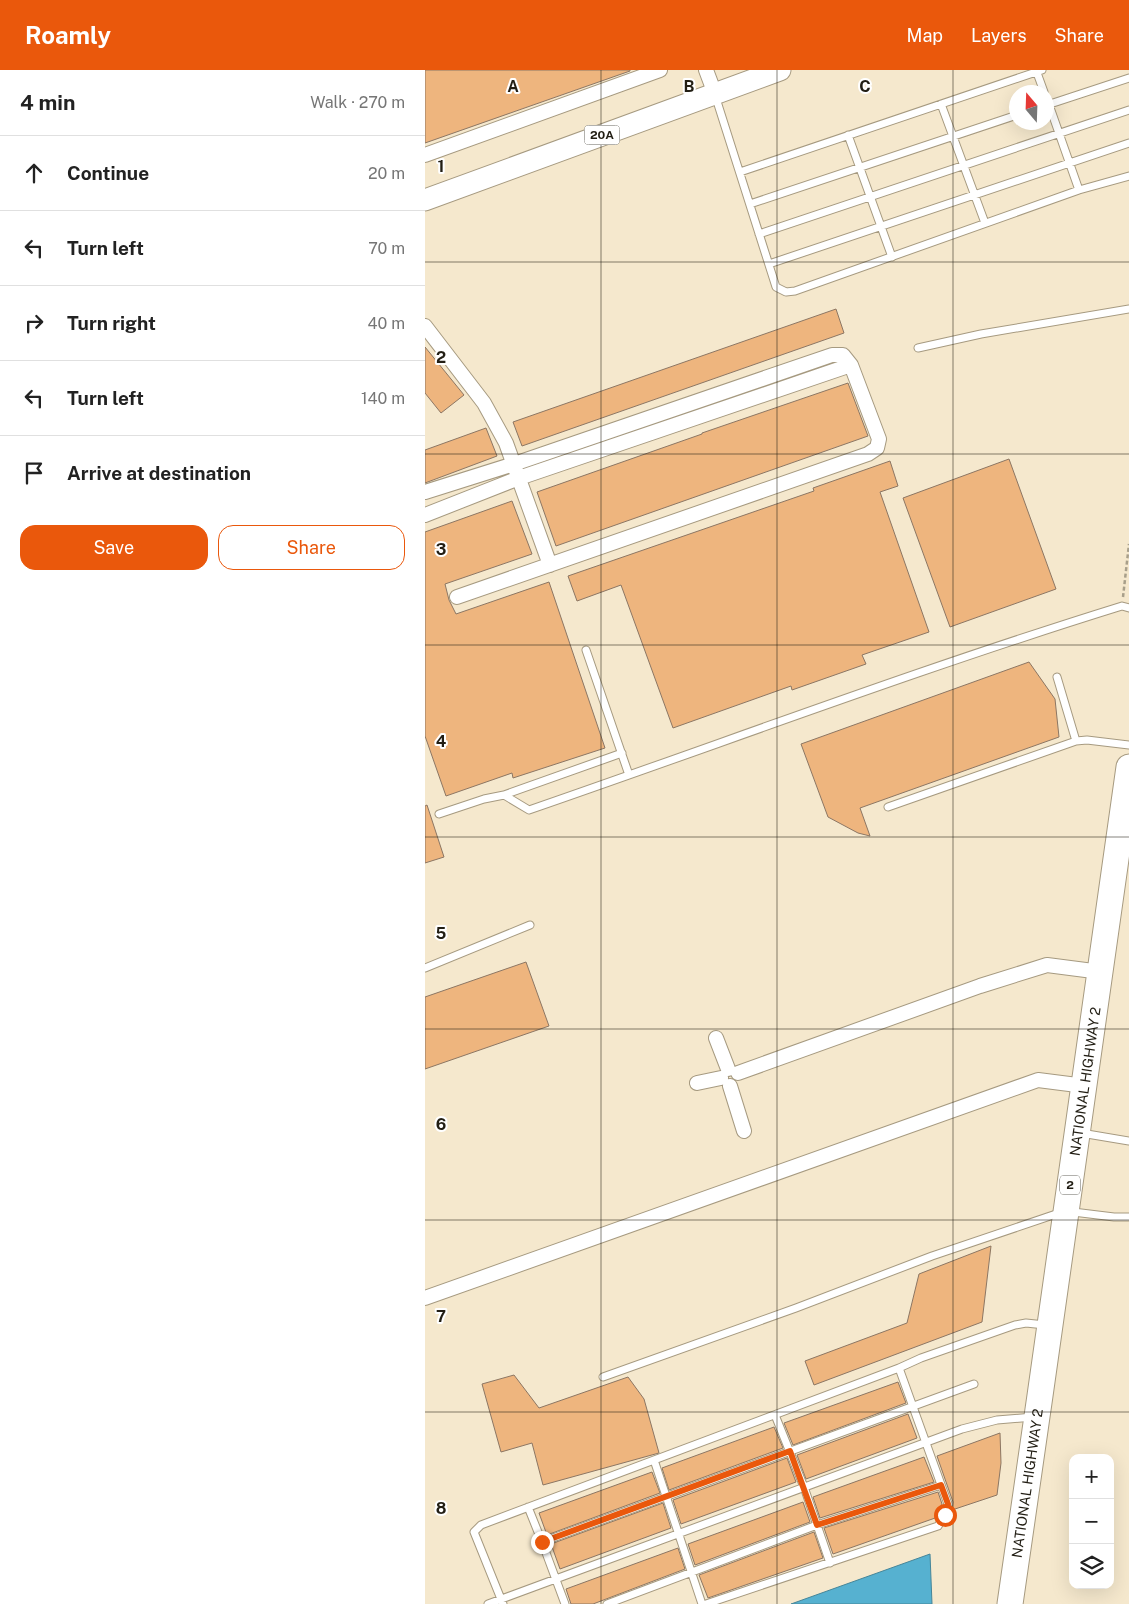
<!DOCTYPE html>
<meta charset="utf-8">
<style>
body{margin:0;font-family:"Public Sans",sans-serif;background:#f2f2f2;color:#222}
.controls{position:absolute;right:15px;bottom:15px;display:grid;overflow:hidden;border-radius:10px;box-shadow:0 5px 20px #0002}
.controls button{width:45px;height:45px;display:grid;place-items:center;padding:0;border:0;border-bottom:1px solid #e0e0e0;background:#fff;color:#222;font:25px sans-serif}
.compass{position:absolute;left:584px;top:15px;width:45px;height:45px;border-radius:50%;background:#fff;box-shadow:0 5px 20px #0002;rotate:341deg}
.stop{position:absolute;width:15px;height:15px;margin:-11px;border:4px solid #ea580c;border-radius:50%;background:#fff}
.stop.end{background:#ea580c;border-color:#fff;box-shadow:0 1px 5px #0008}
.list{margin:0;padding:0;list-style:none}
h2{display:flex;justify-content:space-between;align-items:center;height:65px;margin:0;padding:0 20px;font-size:21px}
h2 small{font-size:16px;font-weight:400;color:#767676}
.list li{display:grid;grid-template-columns:32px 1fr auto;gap:15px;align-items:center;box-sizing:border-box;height:75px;padding:0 20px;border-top:1px solid #e0e0e0}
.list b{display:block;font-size:19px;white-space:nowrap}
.list em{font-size:16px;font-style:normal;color:#767676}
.actions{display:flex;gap:10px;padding:15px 20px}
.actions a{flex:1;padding:11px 0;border:1px solid #ea580c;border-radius:15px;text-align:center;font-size:18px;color:#ea580c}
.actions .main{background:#ea580c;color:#fff}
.icon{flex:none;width:28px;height:28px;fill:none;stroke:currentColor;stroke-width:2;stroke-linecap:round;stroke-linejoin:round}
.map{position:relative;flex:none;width:704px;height:1534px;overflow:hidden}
header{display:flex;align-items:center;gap:30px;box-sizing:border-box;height:70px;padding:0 25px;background:#ea580c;color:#fff}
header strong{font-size:24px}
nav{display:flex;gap:28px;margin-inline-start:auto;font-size:18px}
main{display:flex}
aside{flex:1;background:#fff}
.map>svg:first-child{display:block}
</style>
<header>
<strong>Roamly</strong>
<nav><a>Map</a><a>Layers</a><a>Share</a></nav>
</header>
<main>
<aside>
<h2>4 min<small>Walk · 270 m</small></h2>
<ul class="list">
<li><svg class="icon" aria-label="ahead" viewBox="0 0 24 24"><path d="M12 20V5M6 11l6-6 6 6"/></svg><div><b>Continue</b></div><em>20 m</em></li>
<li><svg class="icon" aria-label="left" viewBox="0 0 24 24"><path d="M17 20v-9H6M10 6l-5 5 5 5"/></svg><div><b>Turn left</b></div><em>70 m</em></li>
<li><svg class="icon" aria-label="right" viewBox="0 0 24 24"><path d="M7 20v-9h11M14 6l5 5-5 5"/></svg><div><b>Turn right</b></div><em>40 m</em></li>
<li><svg class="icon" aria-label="left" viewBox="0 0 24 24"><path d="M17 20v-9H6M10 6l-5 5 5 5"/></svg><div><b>Turn left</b></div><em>140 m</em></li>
<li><svg class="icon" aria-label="arrive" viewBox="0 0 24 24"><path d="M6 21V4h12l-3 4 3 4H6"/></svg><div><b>Arrive at destination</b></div></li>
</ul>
<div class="actions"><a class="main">Save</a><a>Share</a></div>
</aside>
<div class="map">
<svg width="704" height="1534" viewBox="0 0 704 1534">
<rect width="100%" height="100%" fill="#f5e8cd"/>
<path fill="#56b1d0" stroke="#468598" d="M505,1484L507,1534H366Z"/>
<path fill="#eeb57e" stroke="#8c7663" d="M0,0H205V1L0,73Z
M411,239L419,263L97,376L88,352Z
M0,277L39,325L16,343L0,323Z
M423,313L443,366L131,476L112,422L277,364V363Z
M61,358L72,386L0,413V380Z
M584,389L631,519L525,557L478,428Z
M465,391L473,416L455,422L504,562L437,585L441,594L367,620L366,616L248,658L196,515L152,531L143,506L389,421L388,418Z
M87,431L107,484L20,514L24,530L31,544L124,512L180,678L88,708L87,703L21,726L0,666V462Z
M604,592L630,629L634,667L435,738L445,766L433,763L403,747L376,674Z
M2,735L19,787L0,793V736Z
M101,892L124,956L0,999V927Z
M566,1176L557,1252L389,1315L380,1291L482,1253L494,1204Z
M89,1305L114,1338L203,1307L219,1329L234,1383L118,1415L107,1373L76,1382L57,1314Z
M473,1312L481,1333L368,1375L359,1353Z
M483,1344L492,1368L381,1409L372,1385Z
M349,1357L358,1378L244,1420L237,1398Z
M575,1363L576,1393L572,1425L527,1440L528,1432L512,1386Z
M499,1387L509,1412L395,1448L388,1427Z
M362,1388L371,1412L256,1454L248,1430Z
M227,1402L235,1423L122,1465L114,1443Z
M513,1422L517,1434L513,1447L408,1484L399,1458Z
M378,1432L385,1452L270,1495L263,1474Z
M238,1433L246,1458L135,1499L126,1474Z
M389,1462L398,1488L283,1528L274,1505Z
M253,1478L260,1499L168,1534H146L141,1519Z"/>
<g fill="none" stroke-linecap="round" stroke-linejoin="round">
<defs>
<path id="lane" d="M611,0L619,22
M290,25L351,217L361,222L370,221L654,120L704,106
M622,29L654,120
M516,34L560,153
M622,35L704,8
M423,65L467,187
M315,102L617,0
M325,134L592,45
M334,164L704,40
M344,194L704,73
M493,278L556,264L704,239
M161,580L204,705
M632,607L651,671
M79,725L197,683
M463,737L651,671L662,670L704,675
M14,744L59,729L79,725L104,740C301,672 497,598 697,536L704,538
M0,898L105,855
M656,1063L704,1071
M474,1298L496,1288L590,1255L601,1253L620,1255
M178,1307L371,1238L507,1186L640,1141L689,1147H704
M350,1345L379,1417L405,1493
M229,1390L277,1534
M103,1437L117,1472
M63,1534L537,1359L572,1350L608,1347
M78,1534L49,1462L56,1455L474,1298L523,1434L520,1445L513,1456L281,1534
M140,1534L117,1472L549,1314
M182,1534L392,1455L516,1415"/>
<path id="street" d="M281,0L290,24
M0,85L235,0
M0,256L59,333L81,373L125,495
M0,422L89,394L407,285H418L426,295L454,369L452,378L443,384L32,527
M0,445L94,408L426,295
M291,968L303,999
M313,1003L555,916L622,895L676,902
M272,1013L296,1008
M305,1016L319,1061
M0,1228L613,1010L660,1016"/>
<path id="primary" d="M0,130L355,0"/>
<g id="highway">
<path id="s1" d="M585,1534C625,1255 666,976 704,697"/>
</g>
</defs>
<use href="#lane" stroke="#a69a80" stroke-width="9"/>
<use href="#street" stroke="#a69a80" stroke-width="16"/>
<use href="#primary" stroke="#a69a80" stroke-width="23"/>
<use href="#highway" stroke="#a69a80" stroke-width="27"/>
<path stroke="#a89f8a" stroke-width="2.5" stroke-dasharray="4 2.5" stroke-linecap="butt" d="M698,527L704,474"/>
<use href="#lane" stroke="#fff" stroke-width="7"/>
<use href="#street" stroke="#fff" stroke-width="14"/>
<use href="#primary" stroke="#fff" stroke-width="21"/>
<use href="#highway" stroke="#fff" stroke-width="25"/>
</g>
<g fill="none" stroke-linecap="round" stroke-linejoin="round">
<path stroke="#ea580c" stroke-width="6" d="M117,1472L365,1381L392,1455L516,1415L523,1434L520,1445"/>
</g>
<path fill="none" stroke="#221e14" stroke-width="1" stroke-opacity="0.55" d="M176,0V1534M352,0V1534M528,0V1534M0,192H704M0,384H704M0,575H704M0,767H704M0,959H704M0,1150H704M0,1342H704"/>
<g text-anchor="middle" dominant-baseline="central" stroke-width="4" stroke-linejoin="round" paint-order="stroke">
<g fill="#fff" stroke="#64625a" stroke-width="1">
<rect x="159.5" y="55.5" width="35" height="19" rx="4"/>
<rect x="635" y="1105.5" width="20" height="19" rx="4"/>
</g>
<g font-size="12" font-weight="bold" fill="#221e14">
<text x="177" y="65">20A</text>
<text x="645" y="1115">2</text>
</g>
<g font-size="14" fill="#221e14" stroke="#fff">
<text stroke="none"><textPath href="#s1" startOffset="528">NATIONAL HIGHWAY 2</textPath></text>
<text stroke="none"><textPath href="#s1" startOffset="122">NATIONAL HIGHWAY 2</textPath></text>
</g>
</g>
<g font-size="16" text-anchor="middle" font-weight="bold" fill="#221e14" stroke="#fff" stroke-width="4" stroke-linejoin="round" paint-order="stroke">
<text x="88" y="22">A</text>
<text x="264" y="22">B</text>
<text x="440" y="22">C</text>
<text x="16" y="102">1</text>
<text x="16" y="293">2</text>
<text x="16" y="485">3</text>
<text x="16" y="677">4</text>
<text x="16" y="869">5</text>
<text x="16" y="1060">6</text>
<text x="16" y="1252">7</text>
<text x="16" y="1444">8</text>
</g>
</svg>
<div class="controls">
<button>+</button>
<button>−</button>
<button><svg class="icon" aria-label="layers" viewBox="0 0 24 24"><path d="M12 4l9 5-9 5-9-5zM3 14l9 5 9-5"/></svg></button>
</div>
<svg class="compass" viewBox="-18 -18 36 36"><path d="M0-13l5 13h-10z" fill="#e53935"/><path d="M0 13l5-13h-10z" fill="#767676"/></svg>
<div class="stop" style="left:520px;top:1445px"></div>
<div class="stop end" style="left:117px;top:1472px"></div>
</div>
</main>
